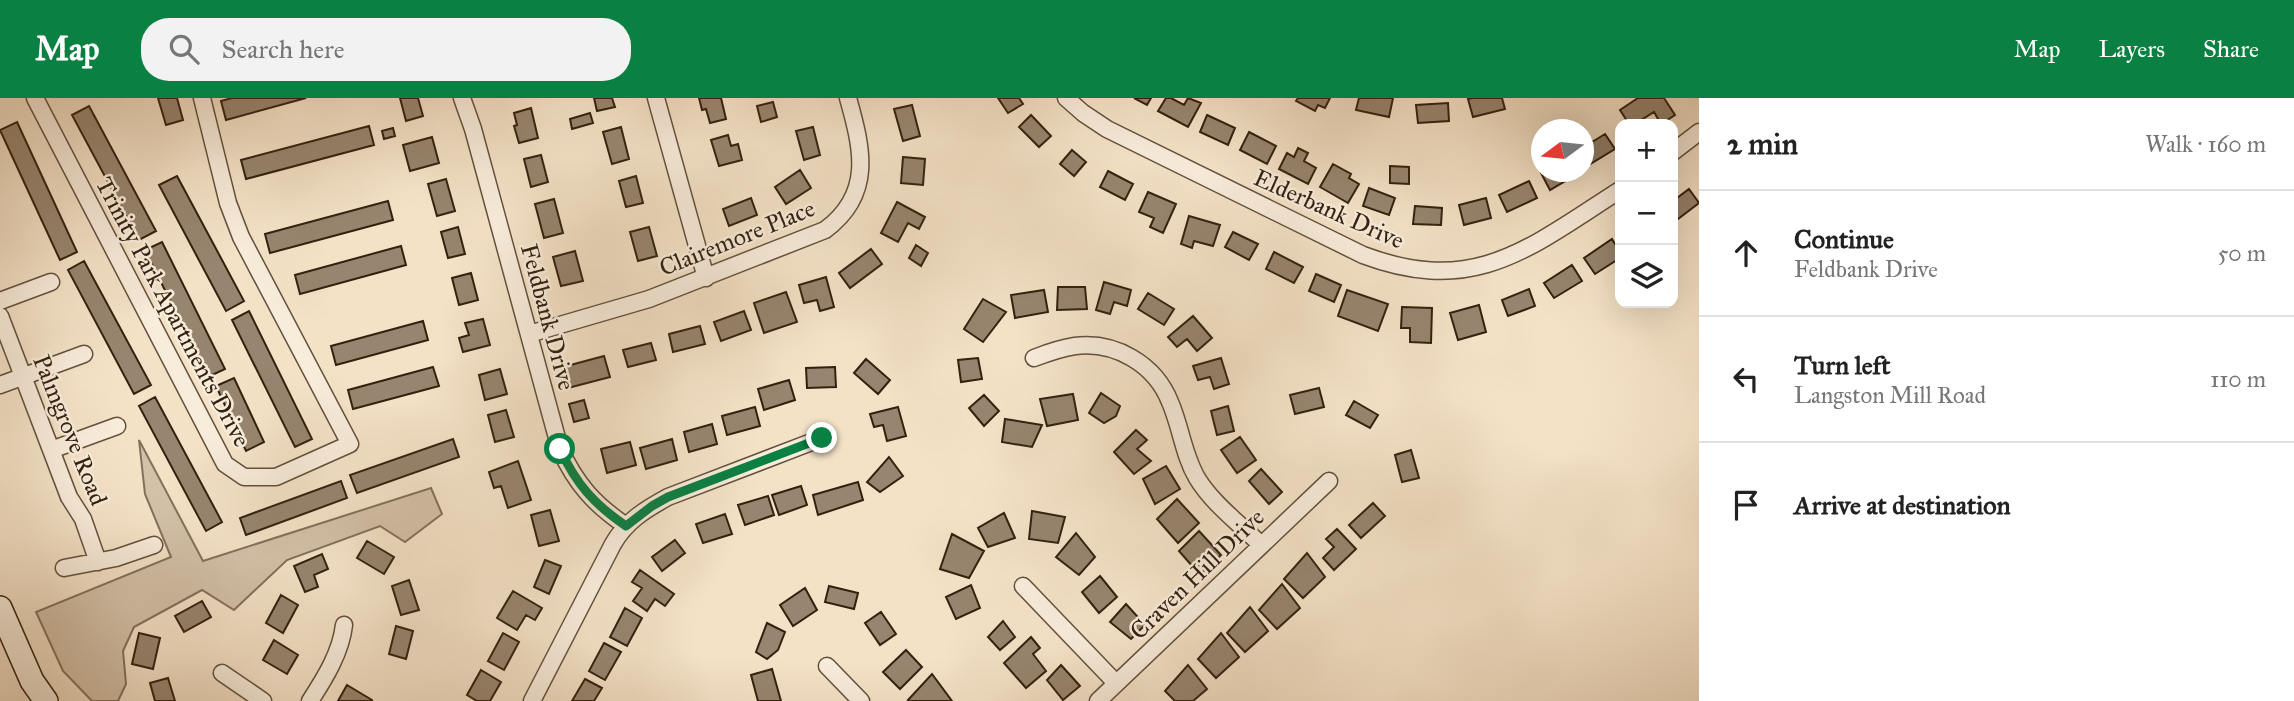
<!DOCTYPE html>
<meta charset="utf-8">
<style>
body{margin:0;font-family:"IM FELL Great Primer",serif;background:#f2f2f2;color:#222}
.controls{position:absolute;right:21px;top:21px;display:grid;overflow:hidden;border-radius:14px;box-shadow:0 7px 28px #0002}
.controls button{width:63px;height:63px;display:grid;place-items:center;padding:0;border:0;border-bottom:2px solid #e0e0e0;background:#fff;color:#222;font:35px sans-serif}
.compass{position:absolute;left:1531px;top:21px;width:63px;height:63px;border-radius:50%;background:#fff;box-shadow:0 7px 28px #0002;rotate:255deg}
.stop{position:absolute;width:21px;height:21px;margin:-16px;border:5px solid #0b8043;border-radius:50%;background:#fff}
.stop.end{background:#0b8043;border-color:#fff;box-shadow:0 2px 7px #0008}
.list{margin:0;padding:0;list-style:none}
h2{display:flex;justify-content:space-between;align-items:center;height:91px;margin:0;padding:0 28px;font-size:30px}
h2 small{font-size:23px;font-weight:400;color:#767676}
.list li{display:grid;grid-template-columns:46px 1fr auto;gap:21px;align-items:center;box-sizing:border-box;height:126px;padding:0 28px;border-top:2px solid #e0e0e0}
.list b{display:block;font-size:26px;white-space:nowrap}
.list p{margin:0;font-size:23px;white-space:nowrap;color:#767676}
.list em{font-size:23px;font-style:normal;color:#767676}
.icon{flex:none;width:38px;height:38px;fill:none;stroke:currentColor;stroke-width:2;stroke-linecap:round;stroke-linejoin:round}
.map{position:relative;flex:none;width:1699px;height:603px;overflow:hidden}
header{display:flex;align-items:center;gap:42px;box-sizing:border-box;height:98px;padding:0 35px;background:#0b8043;color:#fff}
header strong{font-size:33px}
nav{display:flex;gap:38px;margin-inline-start:auto;font-size:24px}
.search{width:490px;height:63px;background:#f2f2f2;display:flex;align-items:center;gap:18px;box-sizing:border-box;padding:0 24px;border-radius:28px;color:#767676;font-size:26px}
main{display:flex}
aside{flex:1;background:#fff}
.map>svg:first-child{display:block}
</style>
<header>
<strong>Map</strong>
<div class="search"><svg class="icon" aria-label="search" viewBox="0 0 24 24"><circle cx="10" cy="10" r="6"/><path d="M15 15l6 6"/></svg>Search here</div>
<nav><a>Map</a><a>Layers</a><a>Share</a></nav>
</header>
<main>
<div class="map">
<svg width="1699" height="603" viewBox="0 0 1699 603">
<rect width="100%" height="100%" fill="#f4e2c7"/>
<filter id="stains"><feTurbulence type="fractalNoise" baseFrequency=".00286" numOctaves="4"/><feColorMatrix values="0 0 0 0 .2 0 0 0 0 .09 0 0 0 0 .02 0 0 0 .5 -.17"/></filter>
<radialGradient id="worn" r=".72"><stop offset=".6" stop-color="#630" stop-opacity="0"/><stop offset="1" stop-color="#630" stop-opacity=".3"/></radialGradient>
<path fill="#d3c1a8" stroke="#83715c" stroke-width="2" d="M139,342L203,463L431,390L442,416L405,444L380,428L287,462L234,512L202,492L134,529L123,553L126,586L118,603H92L63,573L36,514L171,459L145,396Z"/>
<path fill="#97856f" stroke="#33210f" stroke-width="2" d="M158,0H177L183,22L166,27Z
M232,0H306L226,22L221,3Z
M400,0H418L423,18L406,23Z
M594,0H612L615,9L597,13Z
M699,0H721L726,21L710,25L706,11L702,12Z
M998,0H1019L1023,6L1008,15Z
M1134,0H1151L1147,7Z
M1166,0H1171L1184,7L1188,0L1201,5L1188,29L1158,13Z
M1298,0H1330L1325,10L1318,7L1315,13L1296,3Z
M1359,0H1393L1389,19L1356,12Z
M1473,0H1502L1505,11L1473,19L1468,1Z
M1638,0H1664L1675,17L1661,26L1654,14L1635,26H1629L1620,12Z
M773,4L777,19L761,24L757,8Z
M1448,5L1449,23L1418,25L1416,7Z
M912,7L920,38L903,43L894,11Z
M89,8L156,133L139,142L72,17Z
M531,10L538,40L519,45L514,28L517,27L514,15Z
M590,15L593,25L572,31L570,21Z
M1031,17L1051,38L1039,49L1019,29Z
M1207,17L1235,30L1228,47L1200,34Z
M17,24L77,154L60,162L0,32Z
M369,28L374,47L246,81L241,62Z
M621,29L629,61L612,66L603,34Z
M813,29L820,57L804,62L796,33Z
M393,30L395,38L384,41L382,33Z
M1249,34L1276,48L1267,66L1240,52Z
M1605,36L1615,51L1587,68L1584,62V49Z
M728,37L731,48L738,46L742,62L719,68L711,42Z
M432,39L439,65L410,73L403,47Z
M1298,50L1308,55L1304,63L1316,70L1308,86L1279,71L1287,55L1294,59Z
M1072,52L1086,64L1074,78L1060,66Z
M541,57L548,84L531,89L524,61Z
M903,59L925,61L923,87L901,85Z
M1333,66L1351,76L1349,80L1359,86L1348,105L1320,89Z
M1390,68L1409,69V86L1390,85Z
M800,72L811,90L786,106L775,89Z
M1108,73L1133,86L1125,102L1100,89Z
M1543,74H1576L1577,76L1550,92L1541,75Z
M177,78L244,203L226,213L159,87Z
M636,78L643,105L626,109L619,83Z
M446,81L455,113L437,118L428,86Z
M1529,83L1537,100L1507,114L1499,97Z
M1369,90L1395,100L1389,117L1363,108Z
M1689,91L1699,105L1674,124L1673,103Z
M1148,94L1176,106L1163,135L1150,129L1154,120L1139,114Z
M751,100L757,117L729,128L723,111Z
M1486,100L1491,120L1464,127L1459,107Z
M554,101L563,135L544,140L535,106Z
M388,103L393,122L270,155L265,136Z
M897,104L925,119L919,131L908,125L898,144L881,135Z
M1415,108L1442,110L1441,127L1413,126Z
M1189,118L1220,127L1213,148L1194,143L1192,150L1181,146Z
M458,129L465,156L448,160L441,134Z
M649,129L657,158L638,163L630,134Z
M1233,134L1258,146L1249,162L1225,149Z
M1612,141L1620,154V160L1595,176L1584,160Z
M162,144L225,271L208,279L145,152Z
M916,147L928,155L921,168L909,160Z
M401,148L406,167L300,196L295,177Z
M871,151L882,166L850,190L839,175Z
M575,153L583,183L561,188L553,159Z
M1274,154L1303,169L1294,185L1266,171Z
M84,163L151,287L134,296L68,172Z
M1572,167L1582,183L1554,200L1544,185Z
M471,175L478,202L459,207L452,180Z
M1316,176L1341,187L1334,204L1309,193Z
M826,179L834,209L820,213L817,202L804,205L799,187Z
M1104,184L1131,192L1127,208L1114,204L1110,216L1096,212Z
M1058,189H1085L1087,211L1057,212Z
M1529,191L1535,208L1508,218L1502,202Z
M1044,192L1048,214L1015,220L1011,197Z
M1347,192L1388,206L1378,233L1338,218Z
M786,194L797,224L764,235L754,205Z
M1148,195L1174,211L1164,227L1138,211Z
M983,201L1006,214L983,244L964,231Z
M1479,207L1486,234L1458,242L1450,215Z
M1402,209L1432,210L1431,245L1410,244V230H1401Z
M249,213L312,341L295,349L232,222Z
M744,213L751,232L721,243L714,224Z
M1193,218L1212,240L1197,253L1187,241L1177,249L1168,239Z
M483,221L490,247L463,254L459,240L469,237L465,225Z
M423,223L428,242L336,267L331,248Z
M700,228L705,246L673,254L669,236Z
M651,245L656,262L628,269L623,252Z
M604,258L610,279L568,290L563,269Z
M978,260L982,281L961,284L958,262Z
M1221,260L1229,286L1214,291L1210,279L1198,282L1193,268Z
M866,261L890,282L878,296L854,275Z
M433,269L439,288L353,311L348,292Z
M835,269L836,289L807,290L806,270Z
M500,271L507,296L485,302L479,277Z
M234,280L264,344L246,353L216,288Z
M789,282L795,302L764,312L758,291Z
M1319,290L1324,309L1295,316L1290,297Z
M1101,295L1120,308L1116,318L1104,325L1089,315Z
M1073,296L1078,322L1047,328L1040,301Z
M984,297L999,313L984,328L969,310Z
M155,299L222,424L206,433L139,308Z
M584,302L589,320L574,324L569,306Z
M1354,303L1378,317L1370,330L1346,317Z
M1228,308L1234,333L1217,337L1211,313Z
M755,309L760,328L727,337L722,318Z
M898,309L906,338L887,343L883,327L874,329L870,316Z
M506,312L514,339L495,344L488,317Z
M1005,321L1042,327L1032,349L1002,344Z
M712,326L717,346L689,354L684,334Z
M1136,332L1147,342L1137,351L1151,363L1134,376L1114,354Z
M1240,339L1256,362L1237,375L1221,352Z
M453,341L459,359L357,395L350,377Z
M672,341L677,362L646,371L640,350Z
M630,344L636,367L607,375L601,351Z
M1411,352L1419,380L1402,384L1395,357Z
M889,359L903,378L880,394L867,384Z
M518,363L531,402L508,410L501,388L494,390L489,374Z
M1166,368L1180,391L1155,406L1143,381Z
M1261,371L1282,394L1269,406L1249,383Z
M341,383L347,400L246,437L240,420Z
M858,384L863,402L818,417L813,397Z
M801,388L807,407L779,417L772,397Z
M768,398L774,417L745,427L738,407Z
M1177,401L1199,425L1178,445L1157,421Z
M1373,405L1385,418L1361,440L1349,427Z
M550,412L559,443L539,448L531,417Z
M1032,413L1065,419L1058,445L1029,441Z
M1004,415L1015,440L988,449L978,430Z
M725,416L732,436L703,445L696,426Z
M1337,431L1356,451L1334,472L1323,460L1334,449L1326,441Z
M1199,433L1221,457L1200,477L1179,453Z
M1076,435L1095,459L1079,477L1056,459Z
M952,436L984,453L969,480L940,471Z
M675,442L685,455L662,473L652,459Z
M367,443L394,459L384,476L357,460Z
M1307,455L1325,479L1303,500L1284,481Z
M322,456L328,471L314,477L318,489L305,494L294,468Z
M545,462L561,468L549,496L534,489Z
M640,472L674,496L665,508L655,501L647,513L633,503L642,490L632,484Z
M1100,478L1117,499L1099,515L1082,494Z
M409,482L419,512L401,517L392,488Z
M1282,486L1300,510L1277,531L1259,512Z
M971,487L980,510L956,521L946,499Z
M829,488L858,495L854,511L825,504Z
M805,490L817,512L793,528L780,507Z
M513,493L542,510L535,522L526,517L517,532L497,520Z
M281,497L298,507L283,535L266,525Z
M202,503L211,519L184,534L175,518Z
M1126,506L1145,527L1131,541L1110,524Z
M1250,509L1268,533L1245,554L1227,535Z
M625,510L642,520L627,548L610,539Z
M881,514L896,536L880,547L865,525Z
M1003,523L1015,539L1000,552L988,539Z
M767,525L785,534L778,552L767,561L756,554Z
M396,528L413,533L406,561L389,556Z
M139,535L160,540L153,571L132,566Z
M503,535L519,544L504,572L488,563Z
M1221,535L1239,559L1216,580L1198,561Z
M1031,539L1040,550L1033,556L1046,573L1026,590L1004,565Z
M274,542L298,557L287,576L263,562Z
M604,545L621,554L605,582L589,573Z
M906,552L922,569L900,591L883,574Z
M1061,567L1080,588L1063,602L1047,582Z
M1188,567L1207,591L1193,603H1175L1165,593Z
M772,571L781,603H758L751,577Z
M481,572L501,584L490,603H477L467,597Z
M932,576L952,603H910L908,602Z
M168,580L175,603H155L150,585Z
M585,581L602,590L594,603H572Z
M347,587L372,602V603H338Z"/>
<g fill="none" stroke-linecap="round" stroke-linejoin="round">
<defs>
<path id="street" d="M35,0L225,366L244,379H276L350,346L241,139L228,105L202,0
M462,0L473,31L560,351C576,386 594,406 626,428
M656,0L706,180
M1066,0L1083,15L1107,31L1363,157C1475,199 1529,150 1620,92
M1673,54L1699,34
M0,203L51,184
M0,218L69,399L83,421L98,464
M529,236L649,201L825,132C874,96 862,50 848,0
M1034,260C1047,255 1061,250 1075,248C1115,243 1155,266 1170,304C1181,329 1183,356 1197,380C1212,405 1240,426 1260,446
M0,287L84,256
M51,352L117,328
M64,470L116,460L154,447
M1023,488L1116,585
M827,568L861,603
M222,575L263,603
M310,603C325,580 341,554 344,527
M532,603L613,446C626,423 646,411 668,399L822,340
M1098,603L1329,383"/>
<path id="secondary" d="M0,510L32,583L46,603"/>
</defs>
<use href="#street" stroke="#63513d" stroke-width="19"/>
<use href="#secondary" stroke="#33210f" stroke-width="26"/>
<use href="#street" stroke="#f8ecdb" stroke-width="16"/>
<use href="#secondary" stroke="#f8ecdb" stroke-width="23"/>
</g>
<g fill="none" stroke-linecap="round" stroke-linejoin="round">
<path stroke="#0b8043" stroke-width="9" d="M560,351C576,386 594,406 626,428L652,408L668,399L822,340"/>
</g>
<g text-anchor="middle" dominant-baseline="central" stroke-width="5" stroke-linejoin="round" paint-order="stroke">
<g font-size="24" fill="#33210f" stroke="#f8ecdb">
<text transform="translate(1329 111) rotate(24)">Elderbank Drive</text>
<text transform="translate(737 140) rotate(-22)">Clairemore Place</text>
<text transform="translate(173 214) rotate(62)">Trinity Park Apartments Drive</text>
<text transform="translate(548 219) rotate(75)">Feldbank Drive</text>
<text transform="translate(70 332) rotate(68)">Palmgrove Road</text>
<text transform="translate(1197 476) rotate(-44)">Craven Hill Drive</text>
</g>
</g>
<rect width="100%" height="100%" filter="url(#stains)"/>
<rect width="100%" height="100%" fill="url(#worn)"/>
</svg>
<div class="controls">
<button>+</button>
<button>−</button>
<button><svg class="icon" aria-label="layers" viewBox="0 0 24 24"><path d="M12 4l9 5-9 5-9-5zM3 14l9 5 9-5"/></svg></button>
</div>
<svg class="compass" viewBox="-18 -18 36 36"><path d="M0-13l5 13h-10z" fill="#e53935"/><path d="M0 13l5-13h-10z" fill="#767676"/></svg>
<div class="stop" style="left:560px;top:351px"></div>
<div class="stop end" style="left:822px;top:340px"></div>
</div>
<aside>
<h2>2 min<small>Walk · 160 m</small></h2>
<ul class="list">
<li><svg class="icon" aria-label="ahead" viewBox="0 0 24 24"><path d="M12 20V5M6 11l6-6 6 6"/></svg><div><b>Continue</b><p>Feldbank Drive</p></div><em>50 m</em></li>
<li><svg class="icon" aria-label="left" viewBox="0 0 24 24"><path d="M17 20v-9H6M10 6l-5 5 5 5"/></svg><div><b>Turn left</b><p>Langston Mill Road</p></div><em>110 m</em></li>
<li><svg class="icon" aria-label="arrive" viewBox="0 0 24 24"><path d="M6 21V4h12l-3 4 3 4H6"/></svg><div><b>Arrive at destination</b></div></li>
</ul>
</aside>
</main>
